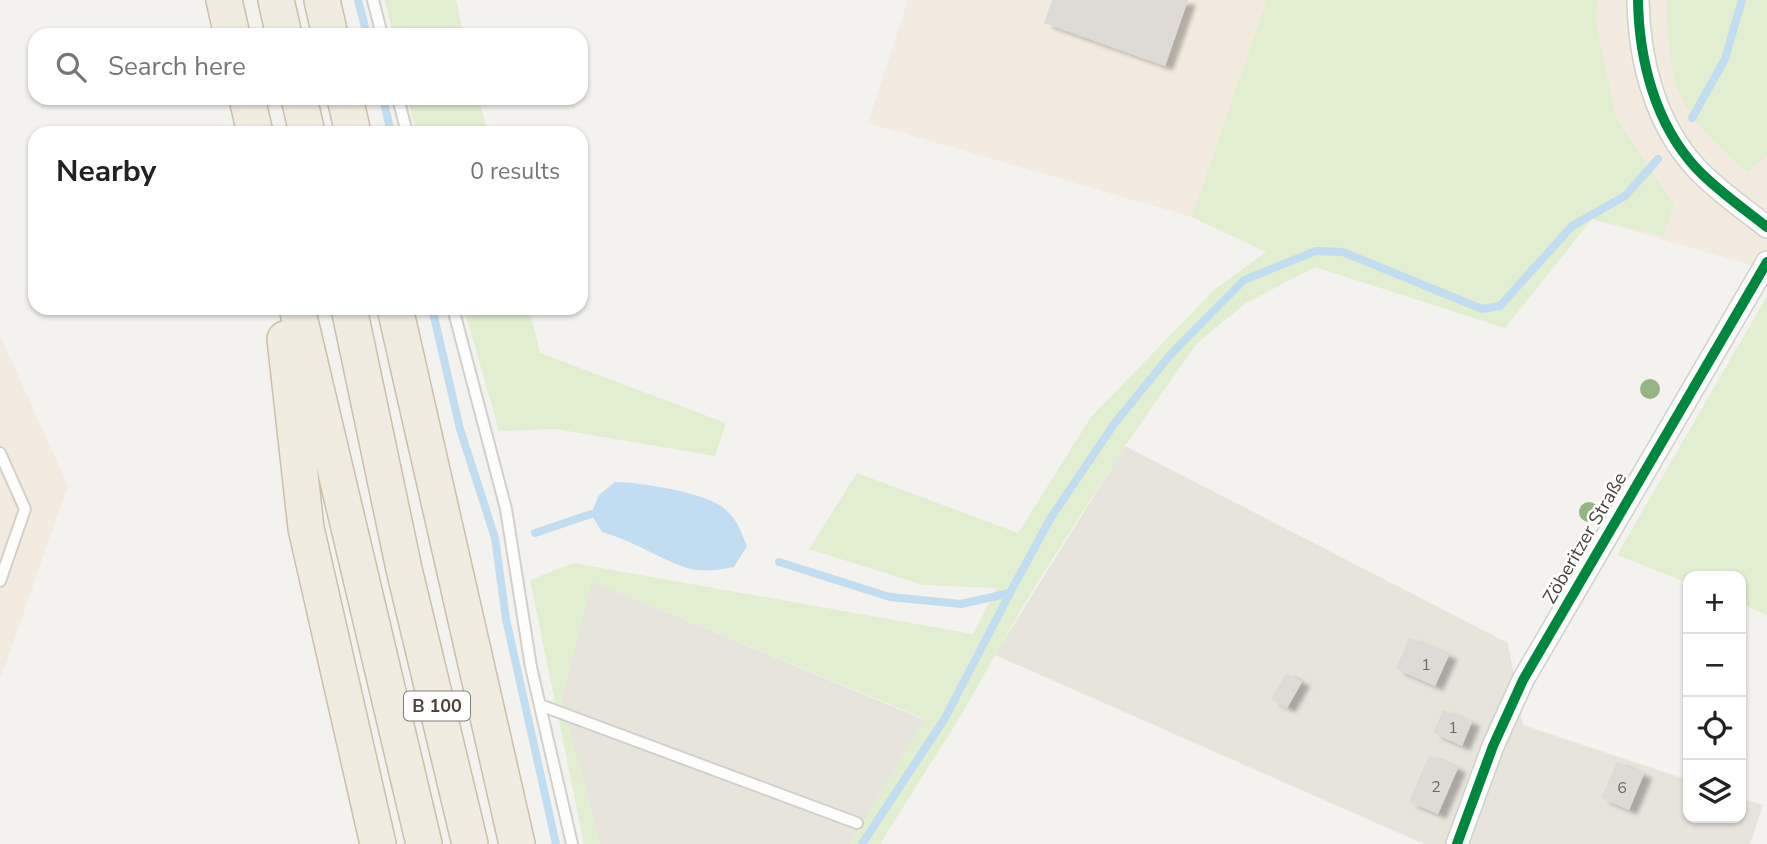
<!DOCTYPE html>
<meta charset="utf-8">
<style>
body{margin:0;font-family:"Nunito Sans",sans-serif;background:#f2f2f2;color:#222}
.controls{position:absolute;right:21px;bottom:21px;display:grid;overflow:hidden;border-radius:14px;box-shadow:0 2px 5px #0004}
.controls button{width:63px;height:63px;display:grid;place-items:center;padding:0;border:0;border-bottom:2px solid #e0e0e0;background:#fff;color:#222;font:35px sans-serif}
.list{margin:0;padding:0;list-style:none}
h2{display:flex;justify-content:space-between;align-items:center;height:91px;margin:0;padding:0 28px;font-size:30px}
h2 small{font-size:23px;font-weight:400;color:#767676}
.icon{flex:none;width:38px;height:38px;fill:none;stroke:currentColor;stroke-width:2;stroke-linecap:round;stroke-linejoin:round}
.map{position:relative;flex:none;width:1767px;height:844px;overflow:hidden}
.search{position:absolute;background:#fff;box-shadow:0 2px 5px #0004;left:28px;top:28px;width:560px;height:77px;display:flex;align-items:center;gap:18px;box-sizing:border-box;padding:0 24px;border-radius:21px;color:#767676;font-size:26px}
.panel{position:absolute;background:#fff;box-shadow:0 2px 5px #0004;left:28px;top:126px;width:560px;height:189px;border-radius:21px}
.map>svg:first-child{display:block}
</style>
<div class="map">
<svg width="1767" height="844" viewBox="0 0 1767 844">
<defs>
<filter id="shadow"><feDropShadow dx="8" dy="4.5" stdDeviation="2" flood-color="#0004"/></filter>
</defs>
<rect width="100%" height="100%" fill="#f4f2ee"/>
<path fill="#e7e4dc" d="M1125,446L1508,643L1523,725L1688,780V818H1741V798L1763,805L1750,844H1424L995,655Z
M592,581L925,720L850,844H600L561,699Z"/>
<path fill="#f3ebdf" d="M908,0H1767V270L1592,219L1505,328L1267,251L1192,217L868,123Z
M0,335L68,486L0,680Z"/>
<path fill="#e1eecf" d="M385,0H456L464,35H393Z
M1267,0H1597L1596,24L1616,118L1674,205L1663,236L1592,219L1505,328L1315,267L1246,303L1197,343L1125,446L1033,589L960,717L880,844H850L925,719L592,581L561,699L600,844H584L530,580L573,563L973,634L997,588L923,585L809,549L857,473L1018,533L1091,417L1215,289L1266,252L1192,217Z
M1667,0H1767V155L1747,172C1727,153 1705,135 1690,112C1669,83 1667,35 1667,0Z
M408,98H479L488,133H416Z
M1767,296V615L1741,604V576H1688V583L1617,555Z
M464,308H529L540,353L726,423L715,456L556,429L499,431Z"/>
<path fill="#c0ddf1" d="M615,482C639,482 708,493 725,509C737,519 741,532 747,546L734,567C718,570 700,573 684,567C656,557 632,540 602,532L591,514L599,495Z"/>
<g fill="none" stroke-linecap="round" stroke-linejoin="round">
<path stroke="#c0ddf1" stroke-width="8" d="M358,0L367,35
M383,98L391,133
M1692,118L1725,59L1742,0
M432,308L460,429L495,538L506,619L556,844
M535,533L591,514
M779,562L890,597L961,604L1010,593L1050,519L1114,424L1171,354L1244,280L1316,251L1343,252L1482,309L1500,306L1572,226L1625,196L1658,159
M862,844L945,718L1010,593"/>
</g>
<path fill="#dedbd6" filter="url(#shadow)" d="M1052,0H1188L1165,66L1044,23Z
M1409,638L1449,655L1435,686L1396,669Z
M1286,673L1302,682L1287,708L1271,699Z
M1443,710L1472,722L1462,746L1433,733Z
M1429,755L1458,768L1438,814L1409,802Z
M1617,762L1644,774L1629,810L1601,798Z"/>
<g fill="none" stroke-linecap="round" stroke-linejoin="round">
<defs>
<path id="service" d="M373,0L382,35
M398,98L407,133
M453,308L506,509L531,667L572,844
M0,453L25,509L0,581
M540,705L857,823"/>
<path id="minor" d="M1638,0C1639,60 1655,124 1697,169C1718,191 1743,208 1767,227
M1457,844L1493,746L1523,680L1767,262"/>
<path id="trunk" d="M224,0L232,35
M276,0L284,35
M322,0L330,35
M247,98L255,133
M299,98L307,133
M345,98L353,133
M297,308L424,844
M349,308L404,569L470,844
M395,308L517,844
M285,339L306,528L378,844"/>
</defs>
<use href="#service" stroke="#d2d0cb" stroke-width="14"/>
<use href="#minor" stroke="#d2d0cb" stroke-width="24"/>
<use href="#trunk" stroke="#ccbfa9" stroke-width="38"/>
<use href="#service" stroke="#fdfdfc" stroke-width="10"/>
<use href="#minor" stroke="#fdfdfc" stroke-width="21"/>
<use href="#trunk" stroke="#f0ece0" stroke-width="35"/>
<defs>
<path id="cycleway" d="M1638,0C1639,60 1655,124 1697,169C1718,191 1743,208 1767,227
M1457,844L1493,746L1523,680L1767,262"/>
</defs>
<use href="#cycleway" stroke="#fff" stroke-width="15"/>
<use href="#cycleway" stroke="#00873e" stroke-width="10"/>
</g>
<g fill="#96b382">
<circle cx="1650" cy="389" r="10"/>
<circle cx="1589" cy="512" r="10"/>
</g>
<g text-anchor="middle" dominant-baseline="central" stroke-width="5" stroke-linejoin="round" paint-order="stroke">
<g font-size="16" fill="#706a61">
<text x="1426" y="665">1</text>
<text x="1453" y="728">1</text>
<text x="1436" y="787">2</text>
<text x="1622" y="788">6</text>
</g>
<rect fill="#fff" stroke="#817c74" stroke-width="2" x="404" y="691.5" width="66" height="29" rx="5"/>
<g font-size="18" font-weight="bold" fill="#4b4439">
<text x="437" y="706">B 100</text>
</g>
<g font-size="19" fill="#4b4439" stroke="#fff">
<text transform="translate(1585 538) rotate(-60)">Zöberitzer Straße</text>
</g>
</g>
</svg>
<div class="controls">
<button>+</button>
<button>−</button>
<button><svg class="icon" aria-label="locate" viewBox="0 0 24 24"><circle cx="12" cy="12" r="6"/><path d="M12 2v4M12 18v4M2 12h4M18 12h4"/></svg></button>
<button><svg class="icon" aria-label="layers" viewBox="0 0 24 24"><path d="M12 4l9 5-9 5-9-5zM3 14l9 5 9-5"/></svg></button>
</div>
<div class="search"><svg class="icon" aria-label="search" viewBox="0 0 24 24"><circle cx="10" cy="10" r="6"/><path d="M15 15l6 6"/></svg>Search here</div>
<section class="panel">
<h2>Nearby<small>0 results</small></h2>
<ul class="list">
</ul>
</section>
</div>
